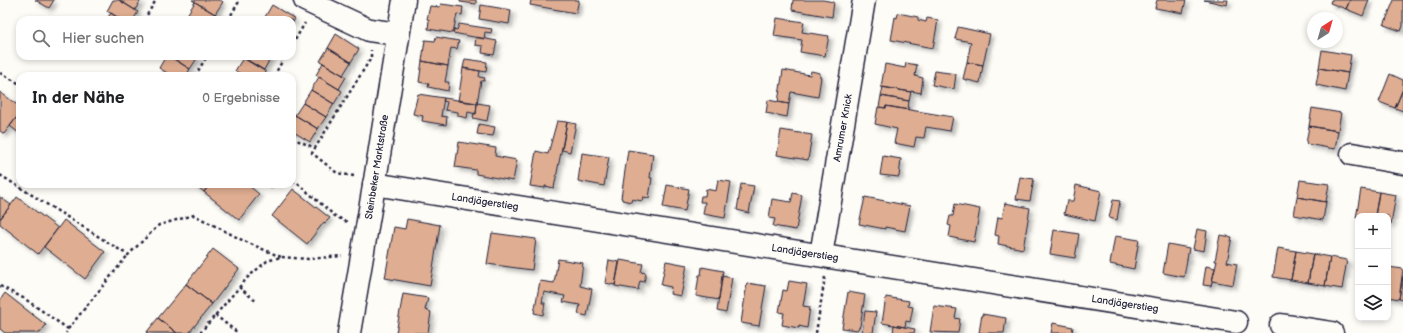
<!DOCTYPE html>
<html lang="de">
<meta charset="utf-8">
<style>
body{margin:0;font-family:"Balsamiq Sans",sans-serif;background:#f6f6f6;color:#202124}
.controls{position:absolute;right:12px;bottom:12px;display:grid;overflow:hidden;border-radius:8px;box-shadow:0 2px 6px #0003}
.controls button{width:36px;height:36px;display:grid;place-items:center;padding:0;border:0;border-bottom:1px solid #e0e0e0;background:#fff;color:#202124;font:20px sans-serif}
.compass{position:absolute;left:1307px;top:12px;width:36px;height:36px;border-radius:50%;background:#fff;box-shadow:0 2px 6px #0003;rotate:37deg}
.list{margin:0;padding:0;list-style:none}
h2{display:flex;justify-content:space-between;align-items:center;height:52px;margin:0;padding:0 16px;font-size:17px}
h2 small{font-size:13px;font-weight:400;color:#757577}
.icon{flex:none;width:22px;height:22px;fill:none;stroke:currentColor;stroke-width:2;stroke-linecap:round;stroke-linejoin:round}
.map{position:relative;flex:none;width:1403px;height:333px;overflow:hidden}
.search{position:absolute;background:#fff;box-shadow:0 2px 6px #0003;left:16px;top:16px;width:280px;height:44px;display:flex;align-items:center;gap:10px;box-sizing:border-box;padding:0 14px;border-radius:12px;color:#757577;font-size:15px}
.panel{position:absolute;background:#fff;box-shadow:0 2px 6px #0003;left:16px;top:72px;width:280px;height:116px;border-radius:12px}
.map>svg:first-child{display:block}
</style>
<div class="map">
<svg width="1403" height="333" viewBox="0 0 1403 333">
<defs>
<filter id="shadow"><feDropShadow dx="3.5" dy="3.5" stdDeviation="2" flood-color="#0004"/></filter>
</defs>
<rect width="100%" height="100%" fill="#fdfcf7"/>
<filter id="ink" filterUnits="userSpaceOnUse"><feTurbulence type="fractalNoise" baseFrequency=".025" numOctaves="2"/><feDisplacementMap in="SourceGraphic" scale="8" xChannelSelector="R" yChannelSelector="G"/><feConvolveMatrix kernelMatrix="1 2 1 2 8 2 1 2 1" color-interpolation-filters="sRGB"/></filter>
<g filter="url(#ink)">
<path fill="#dfad91" stroke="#22223b" filter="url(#shadow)" d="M35,0H54L49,8Z
M113,0H119L138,12L133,20H122L107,11Z
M119,0H141L135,10Z
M192,0H220L223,2L215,14Z
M460,0H476V4L460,2Z
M531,0H579L576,13L530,5Z
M793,0H823L834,2L832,17L792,10Z
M1157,0H1186L1183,13L1155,8Z
M1204,0H1228L1227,5Z
M1331,0H1350L1346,9L1330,3Z
M1350,0H1369L1363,16L1346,9Z
M1394,0H1403V26L1401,31L1384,25Z
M195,2L218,16L216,20H196L187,15Z
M441,4L463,7L462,15L457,14L453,33L428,29L429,20L427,19L430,6L440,7Z
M272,5L295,19L292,24V20H269L265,17Z
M481,5L511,10L509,24L479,19Z
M111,13L122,20H106Z
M898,13L918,17V20L926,22L927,18L938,20L933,48L891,40L895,17L897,18Z
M777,18L804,22L802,32L829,36L825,56L800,52L802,40L774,36Z
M459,24L492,29L491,33L485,32L484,39L453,33L454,29L457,30Z
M958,27L990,34L983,65L967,62L971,42L955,39Z
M336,34L359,49L351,62L328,48Z
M436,37L459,41L457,49L451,48L448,66L422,61L425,40L435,41Z
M476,37L497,41L494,55L482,53L483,46L475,45Z
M328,48L351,62L343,75L320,61Z
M1322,50L1351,55L1348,73L1319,68Z
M166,56H169L190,69L186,76H172L159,68Z
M169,56H197L198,57L190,69Z
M241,56H270L271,57L264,70Z
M243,58L266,72L263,76H245L235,71Z
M465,59L487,62L486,72L463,68Z
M422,61L448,66L445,82H449L448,91L428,87L429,84L419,82Z
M967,62L983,65L980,83L963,79Z
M323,63L346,77L339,89L316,75Z
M906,63L917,65L915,76L923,78L921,93L911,91V92L881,87L885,64L905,68Z
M463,68L480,71L479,77L485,78L484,81H481L477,103L458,101Z
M1319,68L1348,73L1345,91L1316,85Z
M783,70L810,75L811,71L820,73V77H821L818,97L791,92L789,104L778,102Z
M935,71L956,74L954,89L932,85Z
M1390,74L1403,80V89L1395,108L1379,102Z
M319,77L342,91L334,104L311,90Z
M883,87L911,92L909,101L881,96Z
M1403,89V111L1395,108Z
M311,90L334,104L326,117L303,103Z
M0,92L20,107V113L4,134L0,131Z
M418,94L444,98L441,116L447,117L446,125L422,121L423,116L413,114Z
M881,96L909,101L908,110L886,106V108L879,107Z
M444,98L477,103L476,114L468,112L467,118L458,116V112L445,110L447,102L443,101Z
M768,100L789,104L787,117L766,113Z
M303,103L326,117L318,129L295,115Z
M477,103L490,105L487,121L473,118L474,113L476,114Z
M886,106L953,117L950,131L926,127L924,138L916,137L914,147L894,143L897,129L875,124L878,107L886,108Z
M1312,108L1341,113L1338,131L1309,126Z
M20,113V134L10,126Z
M295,115L318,129L310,142L292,131V120Z
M557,121L567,122L554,188L545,186V188L530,186L536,151L548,154Z
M567,122L576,124L570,152L562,150Z
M479,124L495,127L493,136L477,134Z
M1309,126L1338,131L1335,149L1306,144Z
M781,130L812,135L808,160L777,155Z
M459,142L496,148L495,156L517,160L513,181L476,174V170L455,167Z
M628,150L653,154L650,178H652L649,198L643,197L642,201L632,199L631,202L622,200V198H621Z
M582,153L609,157L604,186L578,181Z
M883,156L901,159L899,177L880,175Z
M1020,177L1034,179L1030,201L1016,199Z
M718,180L731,182L725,218L703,214L705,202H700L701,196H705L706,189L716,191Z
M1300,180L1329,184L1326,202L1297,197Z
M194,184H210L204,192Z
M210,184H247L259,194L239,220L204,192Z
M741,184L754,186L749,213L737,210Z
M667,185L689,189L685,211L663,207Z
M1076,185L1101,191L1095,221L1064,214L1067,201H1073Z
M293,189L330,218L325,223L324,222L307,244L272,216Z
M1361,189L1379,192L1375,216H1358V218H1356Z
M1379,192L1396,195L1391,224L1388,223V216H1375Z
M793,193L802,195L796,230L773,226L775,219L769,218L772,199L791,202Z
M0,197L11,205L0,219Z
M17,197L58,228L38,254L0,224V219Z
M865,197L910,206L905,231L885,227V229L859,224Z
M1297,197L1326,202L1323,220L1294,215Z
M1113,200L1120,201L1117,220L1109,218Z
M1005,203L1030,208L1023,249L998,244L999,236L995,235L998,217L1002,218Z
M955,204L980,209L974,242L949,237L951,226L948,225L950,216H953Z
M407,219L440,225L430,286L385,278L394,227L405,229Z
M64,220L105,252L85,279L44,247Z
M1197,229L1207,231L1204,251L1193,249Z
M1054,230L1079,234L1075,258L1050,254Z
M492,233L536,239L532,270L487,264Z
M1220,235L1232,237L1227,262L1237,264L1233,285L1212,281L1217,261H1215Z
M1115,236L1139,240L1134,269L1110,264Z
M1168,244L1189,248L1184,277L1163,273Z
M1278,248L1296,251L1291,280L1273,277Z
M213,249L239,269L212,304L186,284Z
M1296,251L1313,254L1308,283L1291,280Z
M1313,254L1330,257L1325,286L1308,283Z
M1330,257L1347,260L1342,289L1325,286Z
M558,259L583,263L580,286L592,289L587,316L578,314L580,305L563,302L565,296L544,292L542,303H545L543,315L534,313L540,281L554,283Z
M609,260L619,262L615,285L605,283Z
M620,260L643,264L641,272L646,273L644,282L640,281L638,290L615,286Z
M666,261L687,265L681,296L670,294L671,287L661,285Z
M1206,266L1215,268L1211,286L1203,285Z
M702,267L723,271L719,300L696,296L699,275H701Z
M1388,267L1403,269L1399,299L1388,297Z
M722,276L732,278L726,313L717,311Z
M1403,276V300L1399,299Z
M789,281L807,284L803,306L810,307L807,328L799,326V328L782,325L784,313L779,312L783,290L787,291Z
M747,283L766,286L759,326L741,323Z
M186,284L212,304L189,333H177L158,318Z
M848,292L865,295L860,326L857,330L842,328Z
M5,293L46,325L40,333H5L0,329V300Z
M403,294L428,298L425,310L431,312L428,333H396Z
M886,297L909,301L908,306L913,307L910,322L906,321L905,327L882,323Z
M934,306L957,309L955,318L960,319L958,333L930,332Z
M865,311L876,312L873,333H862Z
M982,314L1006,318L1004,333H979Z
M158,318L177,333H146Z
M1053,323L1073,327L1072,333H1051Z
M894,325L915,329L914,333H893Z"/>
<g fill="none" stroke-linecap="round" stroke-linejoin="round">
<defs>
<path id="minor" d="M305,0L369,30L398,34
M1352,154L1403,163
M374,184L1236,322
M821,255L864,0
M1281,325L1332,333"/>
<path id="tertiary" d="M349,333L375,180L404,0"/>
</defs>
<use href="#minor" stroke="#22223b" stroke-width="25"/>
<use href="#tertiary" stroke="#22223b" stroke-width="25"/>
<path stroke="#22223b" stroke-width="2.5" stroke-dasharray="3 3" stroke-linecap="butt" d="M144,20L156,0
M228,20L240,0
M292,45L305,23
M0,73L20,84
M195,76L207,56
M274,76L285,56
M292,138L315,148
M0,175L128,255L159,225L194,215L244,241L281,257
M354,176L337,173L312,153L371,58V50
M292,183L296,182L335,216L347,222
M265,184L269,187L287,184
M0,286L25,299L68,329L66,333
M239,287L257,302
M215,315L238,333
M68,329L128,255
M200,333L248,277L267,261L281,257L308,259L342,256
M816,333L825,277"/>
<use href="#minor" stroke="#fdfcf7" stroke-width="22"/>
<use href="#tertiary" stroke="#fdfcf7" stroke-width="22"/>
</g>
</g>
<g text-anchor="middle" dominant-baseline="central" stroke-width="3" stroke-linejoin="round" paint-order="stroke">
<g font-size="10" fill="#22223b" stroke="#fdfcf7">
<text transform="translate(843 128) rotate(-80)">Amrumer Knick</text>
<text transform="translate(377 167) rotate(-81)">Steinbeker Marktstraße</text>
<text transform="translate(485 202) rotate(9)">Landjägerstieg</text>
<text transform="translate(805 253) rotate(9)">Landjägerstieg</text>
<text transform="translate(1125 304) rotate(9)">Landjägerstieg</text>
</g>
</g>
</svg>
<div class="controls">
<button>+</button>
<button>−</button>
<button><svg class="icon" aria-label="layers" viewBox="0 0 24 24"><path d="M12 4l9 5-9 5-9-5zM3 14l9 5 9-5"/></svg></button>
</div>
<svg class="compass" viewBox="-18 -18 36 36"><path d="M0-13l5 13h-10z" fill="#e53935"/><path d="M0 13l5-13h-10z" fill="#757577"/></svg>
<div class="search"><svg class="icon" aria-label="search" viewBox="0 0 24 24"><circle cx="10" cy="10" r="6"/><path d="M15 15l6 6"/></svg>Hier suchen</div>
<section class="panel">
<h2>In der Nähe<small>0 Ergebnisse</small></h2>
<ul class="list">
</ul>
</section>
</div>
